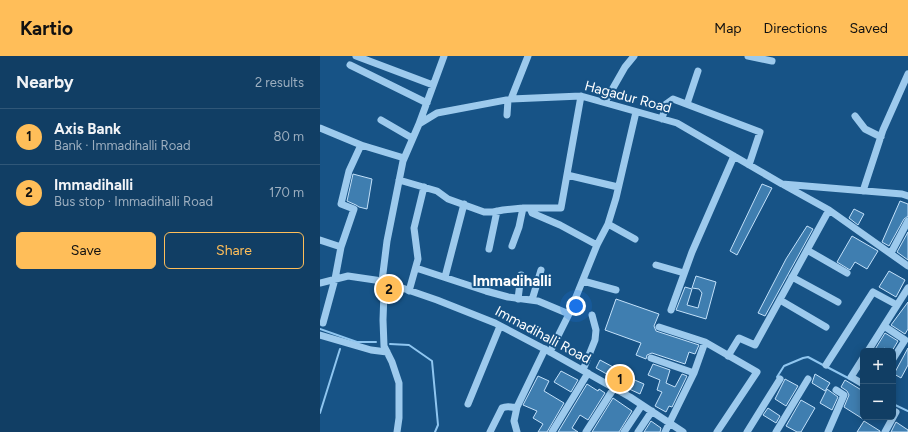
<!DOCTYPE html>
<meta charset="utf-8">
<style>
body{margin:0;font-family:Figtree,sans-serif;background:#1a456a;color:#f1f3f6}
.controls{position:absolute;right:12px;bottom:12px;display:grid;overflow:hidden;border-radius:6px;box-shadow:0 2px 10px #0003}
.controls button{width:36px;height:36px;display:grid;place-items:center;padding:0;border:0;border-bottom:1px solid #305778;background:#113e64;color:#f1f3f6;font:20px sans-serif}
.you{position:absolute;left:256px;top:250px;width:14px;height:14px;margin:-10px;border:3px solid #fff;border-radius:50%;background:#1a73e8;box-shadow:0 0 0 6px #1a73e833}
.badge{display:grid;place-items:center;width:26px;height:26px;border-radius:50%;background:#ffbe59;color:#111;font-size:13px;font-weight:700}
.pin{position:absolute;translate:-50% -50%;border:2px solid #fff;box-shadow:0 1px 4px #0006}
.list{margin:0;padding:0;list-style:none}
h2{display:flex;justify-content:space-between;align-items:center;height:52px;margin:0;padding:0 16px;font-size:17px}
h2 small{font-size:13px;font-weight:400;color:#9caebf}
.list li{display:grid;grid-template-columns:26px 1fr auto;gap:12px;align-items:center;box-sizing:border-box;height:56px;padding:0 16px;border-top:1px solid #305778}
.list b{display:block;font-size:15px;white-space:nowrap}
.list p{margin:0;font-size:13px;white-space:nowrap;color:#9caebf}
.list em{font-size:13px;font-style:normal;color:#9caebf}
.actions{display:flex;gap:8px;padding:12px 16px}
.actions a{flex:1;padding:9px 0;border:1px solid #ffbe59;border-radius:6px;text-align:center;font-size:14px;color:#ffbe59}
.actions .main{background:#ffbe59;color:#111}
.map{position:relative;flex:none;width:588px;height:376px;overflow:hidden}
header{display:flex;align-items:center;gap:24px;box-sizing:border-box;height:56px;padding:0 20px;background:#ffbe59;color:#111}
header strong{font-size:19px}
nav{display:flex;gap:22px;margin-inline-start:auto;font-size:14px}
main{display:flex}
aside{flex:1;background:#113e64}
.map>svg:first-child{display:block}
</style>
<header>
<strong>Kartio</strong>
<nav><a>Map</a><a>Directions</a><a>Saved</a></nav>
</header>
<main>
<aside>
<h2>Nearby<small>2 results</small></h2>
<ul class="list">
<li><span class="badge">1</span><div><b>Axis Bank</b><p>Bank · Immadihalli Road</p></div><em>80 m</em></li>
<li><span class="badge">2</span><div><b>Immadihalli</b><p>Bus stop · Immadihalli Road</p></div><em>170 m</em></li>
</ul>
<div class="actions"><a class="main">Save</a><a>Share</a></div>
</aside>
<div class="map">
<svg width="588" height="376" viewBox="0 0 588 376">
<rect width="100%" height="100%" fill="#175386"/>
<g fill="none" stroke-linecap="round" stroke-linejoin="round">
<path stroke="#8fc6f0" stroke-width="2" d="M0,273L37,286H56
M70,288L89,289L112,305L118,369L115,376
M507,311L530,323
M457,321L464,310L483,302L488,301L503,309
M573,348L588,355
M0,357L20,293"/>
</g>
<path fill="#3f7eb0" stroke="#c3e1fa" d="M33,118L52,123L47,153L39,151L36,149L27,145Z
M442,128L452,132L417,199L410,195Z
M580,145L588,148V160L584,163L569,190L562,186Z
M534,153L544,158L538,169L529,162Z
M487,170L493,173L445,260L438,257L466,203Z
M588,176V204L577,196Z
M532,180L558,195L547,213L535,206L530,214L517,206Z
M569,215L585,224L576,241L559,231Z
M376,220L396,226L386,263L356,254L365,231L372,233L367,249L378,252L382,237L379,233L372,232Z
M296,243L339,258L334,270L336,275L379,289L375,298L369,296L365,308L332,297L327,299L326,303L316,299L321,287L285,274Z
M588,246V273L585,278L571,269Z
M565,277L578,285L572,295H569L564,292L562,295H554Z
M588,292V309L581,322L574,318Z
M280,304L310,320V322L324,328L320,338L307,332L308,330L276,312Z
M333,308L350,314L346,327L355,331L362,318L367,320L352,351L349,350L346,356L335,350L342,336L337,334L340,324L328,319Z
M241,315L258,324L251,336L234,326Z
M495,318L510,327L505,335L492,327Z
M218,320L229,325L224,335L244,347L227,376H218L223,368L213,362L217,355L203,349Z
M465,323L478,330L466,350L455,343Z
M525,324L543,335V363L524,351L529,339L527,335L521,331Z
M267,328L278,335L279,333L285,337L268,364L260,359L252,372L258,376H238Z
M507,333L518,341L512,354L500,347Z
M293,342L312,355L299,376H272Z
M481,344L495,352L481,376H477L466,370Z
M448,352L460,360L456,367L443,359Z
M331,365L341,372L340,376H324Z
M544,365L560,375V376H537Z
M576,366L588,374V376H571Z"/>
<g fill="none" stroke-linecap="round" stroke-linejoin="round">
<path stroke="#9dcaed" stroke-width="7" d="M36,0L113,29
M428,0L452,5
M30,9L107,47
M191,43L208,0
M285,46L305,11L314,0
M367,48L378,15
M187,59L188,44
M535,60L545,73L561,81
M342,63L346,48L353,43L440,76L429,109
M61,64L92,82
M99,68L124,0
M0,72L41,89L84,102
M247,119L298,131
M79,124L117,135L128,143L164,156H173L183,154L203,152H241L261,40
M464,129L509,154L588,210
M543,135L563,74L588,18
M210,152L212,157L240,169L277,189
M288,168L315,183
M0,184L21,191
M192,190L199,171L203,152
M169,193L177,155
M487,194L527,217
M571,197L588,165
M336,209L364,217
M96,212L166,235L188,241L218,245L249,258
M125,221L144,148
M472,221L518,246
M263,225L296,234
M0,227L28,220L62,225L117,244L175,267L230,296L310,341L363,376
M89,235L98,203L94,172L104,131
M198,243L201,219
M212,244L221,214
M460,244L506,271
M351,254L372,196L414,100
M3,267L15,223L21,191L34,153L21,148L29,115L41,89
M564,270L585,284L573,303
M339,271L385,286
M0,279L51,294L67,296
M548,295L588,232
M230,296L249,258L277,189L288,168L296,142L316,56
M408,300L419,282L435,289L509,154
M331,302L374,317
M543,302L531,321L543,328
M506,309L553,236L577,249
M263,314L275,284L276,274L272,259
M148,348L180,270
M197,351L194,365L197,376
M77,376L79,362V327L72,306L64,290L63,264L64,236L62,225L67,185L83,105L99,68L117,57L191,43L261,40L357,67L462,128L582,138L588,140
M170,376L182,352C188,349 191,352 197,351L225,293
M232,376L268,317
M266,376L294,332
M304,376L322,349
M318,376L332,355
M345,376L374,317L385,286L437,316L397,376
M427,376L460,323
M456,376L488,323
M508,376L524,339L516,334
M565,376L576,356"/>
</g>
<g text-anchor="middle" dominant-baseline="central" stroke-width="4" stroke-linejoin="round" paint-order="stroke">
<g font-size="14" fill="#fff" stroke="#175386">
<text transform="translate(308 41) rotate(15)">Hagadur Road</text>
<text transform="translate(223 279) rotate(28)">Immadihalli Road</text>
</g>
<g font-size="15" font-weight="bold" fill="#fff" stroke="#175386">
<text x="192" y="225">Immadihalli</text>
</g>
</g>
</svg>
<div class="controls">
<button>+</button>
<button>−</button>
</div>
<div class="you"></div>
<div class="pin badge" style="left:300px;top:323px">1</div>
<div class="pin badge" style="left:69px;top:233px">2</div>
</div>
</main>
